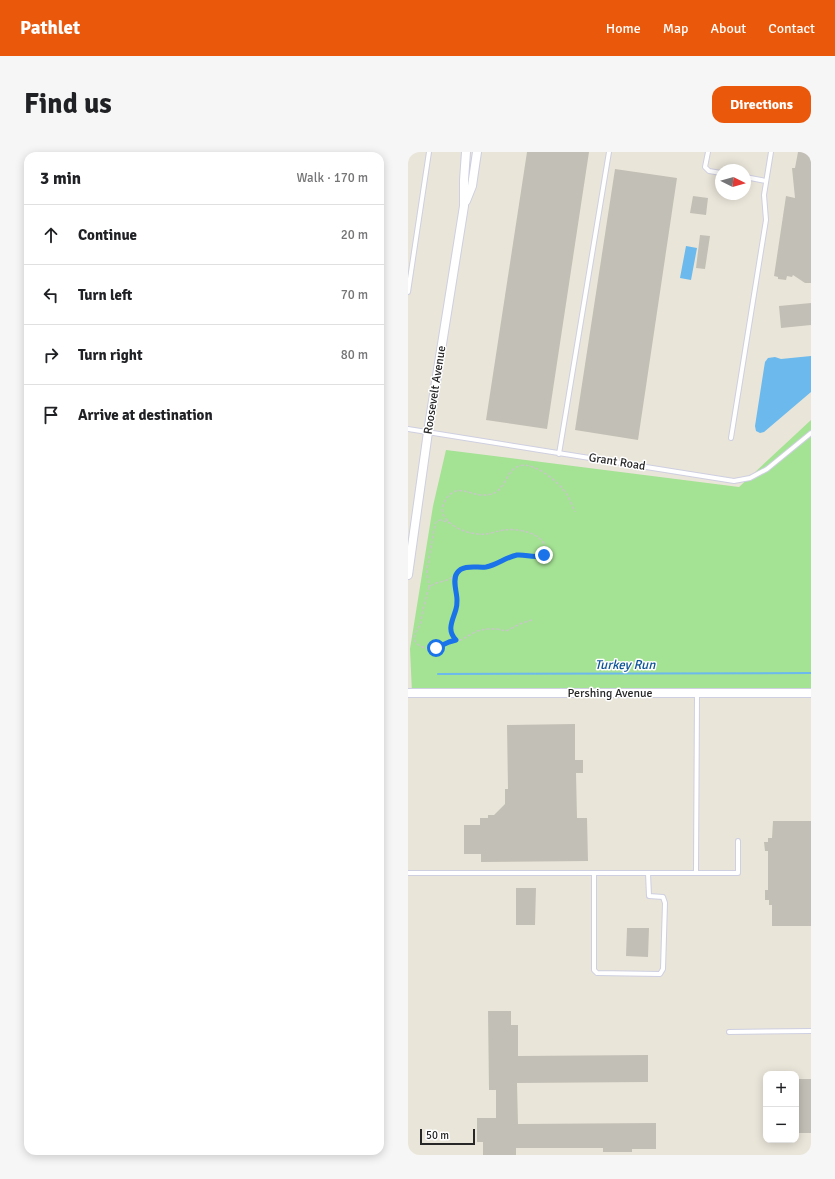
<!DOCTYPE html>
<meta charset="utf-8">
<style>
body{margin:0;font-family:Signika,sans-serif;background:#f6f6f6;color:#202124}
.controls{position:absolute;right:12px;bottom:12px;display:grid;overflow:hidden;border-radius:8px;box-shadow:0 2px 10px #0003}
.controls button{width:36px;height:36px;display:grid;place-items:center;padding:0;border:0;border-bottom:1px solid #e0e0e0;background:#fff;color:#202124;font:20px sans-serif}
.compass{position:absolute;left:307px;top:12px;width:36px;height:36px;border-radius:50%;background:#fff;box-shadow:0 2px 10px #0003;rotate:95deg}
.scale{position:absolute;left:12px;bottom:10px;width:55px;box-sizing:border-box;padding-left:4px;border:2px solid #272727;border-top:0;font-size:11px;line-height:14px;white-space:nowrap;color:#272727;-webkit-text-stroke:3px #fff;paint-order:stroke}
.stop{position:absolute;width:12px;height:12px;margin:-9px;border:3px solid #1a73e8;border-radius:50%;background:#fff}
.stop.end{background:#1a73e8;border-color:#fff;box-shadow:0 1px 4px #0008}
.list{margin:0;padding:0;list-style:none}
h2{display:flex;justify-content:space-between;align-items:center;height:52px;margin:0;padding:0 16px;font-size:17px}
h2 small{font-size:13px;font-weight:400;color:#757577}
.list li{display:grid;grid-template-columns:26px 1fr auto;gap:12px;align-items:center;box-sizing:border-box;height:60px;padding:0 16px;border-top:1px solid #e0e0e0}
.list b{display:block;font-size:15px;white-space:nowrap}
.list em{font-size:13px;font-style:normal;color:#757577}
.icon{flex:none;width:22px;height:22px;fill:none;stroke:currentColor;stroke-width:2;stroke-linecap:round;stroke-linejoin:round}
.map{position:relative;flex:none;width:403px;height:1003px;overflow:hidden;border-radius:12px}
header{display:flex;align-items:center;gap:24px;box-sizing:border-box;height:56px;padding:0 20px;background:#ea580c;color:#fff}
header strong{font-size:19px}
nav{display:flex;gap:22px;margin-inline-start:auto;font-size:14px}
.intro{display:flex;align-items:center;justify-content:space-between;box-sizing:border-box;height:96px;padding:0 24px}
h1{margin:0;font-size:28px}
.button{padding:10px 18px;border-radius:12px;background:#ea580c;color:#fff;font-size:14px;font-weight:700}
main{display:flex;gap:24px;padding:0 24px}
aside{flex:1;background:#fff;border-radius:12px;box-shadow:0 2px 10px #0003}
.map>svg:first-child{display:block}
</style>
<header>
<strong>Pathlet</strong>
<nav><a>Home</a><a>Map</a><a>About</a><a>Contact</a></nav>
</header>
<div class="intro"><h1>Find us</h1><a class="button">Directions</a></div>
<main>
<aside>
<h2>3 min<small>Walk · 170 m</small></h2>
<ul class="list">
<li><svg class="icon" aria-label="ahead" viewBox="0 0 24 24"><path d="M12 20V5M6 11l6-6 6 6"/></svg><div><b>Continue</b></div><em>20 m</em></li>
<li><svg class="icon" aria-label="left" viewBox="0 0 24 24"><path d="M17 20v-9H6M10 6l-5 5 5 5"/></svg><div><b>Turn left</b></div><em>70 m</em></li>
<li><svg class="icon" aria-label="right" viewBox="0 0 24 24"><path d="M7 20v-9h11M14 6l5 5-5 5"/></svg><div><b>Turn right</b></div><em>80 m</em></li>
<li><svg class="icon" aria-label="arrive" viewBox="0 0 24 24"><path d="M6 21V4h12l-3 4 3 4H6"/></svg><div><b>Arrive at destination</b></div></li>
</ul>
</aside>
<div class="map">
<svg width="403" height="1003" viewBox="0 0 403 1003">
<rect width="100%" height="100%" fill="#eae5d9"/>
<path fill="#a4e294" d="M403,268V541H4L2,497L25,354L38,298L331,335Z"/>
<path fill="#6bb9ed" d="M278,94L289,96L283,128L272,126Z
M403,204V240L356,280L352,281L348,279L347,274L356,216L357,210L360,206L367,205L373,207Z"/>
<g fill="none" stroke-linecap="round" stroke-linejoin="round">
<path stroke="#6bb9ed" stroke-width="2" d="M30,522L403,521"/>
</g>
<path fill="#c2bfb6" d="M119,0H181L139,277L78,268Z
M390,0H403V131H397L385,123L384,125L379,124L378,128L370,127V125L366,124L378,44L387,46L384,16H387Z
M207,17L269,26L230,288L167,278Z
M285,44L300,46L298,63L282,61Z
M292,83L302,84L297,117L288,116Z
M403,151V173L373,176L371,154Z
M167,572V608H175V621H168L169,666H179L180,709L73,710V702H56V673H72V666H80V663H86L97,652V637H100L99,573Z
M365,669H403V774H364V753H361V748H357V738H360V699H357L356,690H360V686H364Z
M108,736H128L127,773H108Z
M219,776H241L240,805L218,804Z
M80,859H103V873H110V904L240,903V930L109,931L110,972L248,971V997H224V1000H195V996H108V1003H75V990H69V966H88V938H81Z
M388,927H403V981H388Z"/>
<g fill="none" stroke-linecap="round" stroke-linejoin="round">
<defs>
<path id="lane" d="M300,0L297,15L301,19L313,21
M337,25L358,29
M0,140L21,0
M0,277L326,329L342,326L359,317L403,281
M323,286L358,68L356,43L363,0
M151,302L201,0
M0,721H288L289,541
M186,721V818L189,821L252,822L255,817L257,751L255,745L241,744L240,721
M288,721H330V689
M321,880L403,879"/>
<path id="street" d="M58,49L64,34L69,0
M0,423L20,280L56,54V28L58,0
M0,541H403"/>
</defs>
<use href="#lane" stroke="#cecfe1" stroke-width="6"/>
<use href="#street" stroke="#cecfe1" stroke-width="10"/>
<path stroke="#c7c7c7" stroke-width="1.5" stroke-dasharray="3 2" stroke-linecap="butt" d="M48,422C46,423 45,425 43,426C37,430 25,430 21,436C20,438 20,440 19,442C17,451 14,460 13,469C12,475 6,480 6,486C7,495 21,498 29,496C36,494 41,490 48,488
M21,436L19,418L27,372L29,369L33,368L42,371
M124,468L114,471L98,479L89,477H78L69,479L53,488H48C38,478 45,468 48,457C49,454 49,451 49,448C49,440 44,428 49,421C55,411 71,416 81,414C91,412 98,405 109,403C117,402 126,407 133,404C137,403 137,401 139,398C135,381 111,376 96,378C90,379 84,381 79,382C63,384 37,375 34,358C34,354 36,350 38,347C50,330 61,344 77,343C96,343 96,324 107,316C121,306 145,326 154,336C160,343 164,352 167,360"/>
<use href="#lane" stroke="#fff" stroke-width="4"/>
<use href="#street" stroke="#fff" stroke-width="8"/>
</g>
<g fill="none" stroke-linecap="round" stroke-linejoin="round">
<path stroke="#1a73e8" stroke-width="5" d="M28,496L41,490L48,488C38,478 45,468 48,457C49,454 49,451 49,448C49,440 44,428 49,421C55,412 69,416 78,415C89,413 98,405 109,403C118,402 127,407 136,403"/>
</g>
<g text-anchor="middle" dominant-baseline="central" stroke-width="3" stroke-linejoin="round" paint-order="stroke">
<g font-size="12" fill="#272727" stroke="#fff">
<text transform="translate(27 238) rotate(-81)">Roosevelt Avenue</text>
<text transform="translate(209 310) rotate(9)">Grant Road</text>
<text x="202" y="541">Pershing Avenue</text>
</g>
<g font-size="13" font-style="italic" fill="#0d5496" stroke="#fff">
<text x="217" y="513">Turkey Run</text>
</g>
</g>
</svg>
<div class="controls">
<button>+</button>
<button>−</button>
</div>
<svg class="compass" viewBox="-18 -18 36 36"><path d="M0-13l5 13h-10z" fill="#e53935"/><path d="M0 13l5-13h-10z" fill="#757577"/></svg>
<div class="scale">50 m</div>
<div class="stop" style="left:28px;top:496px"></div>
<div class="stop end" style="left:136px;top:403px"></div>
</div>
</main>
